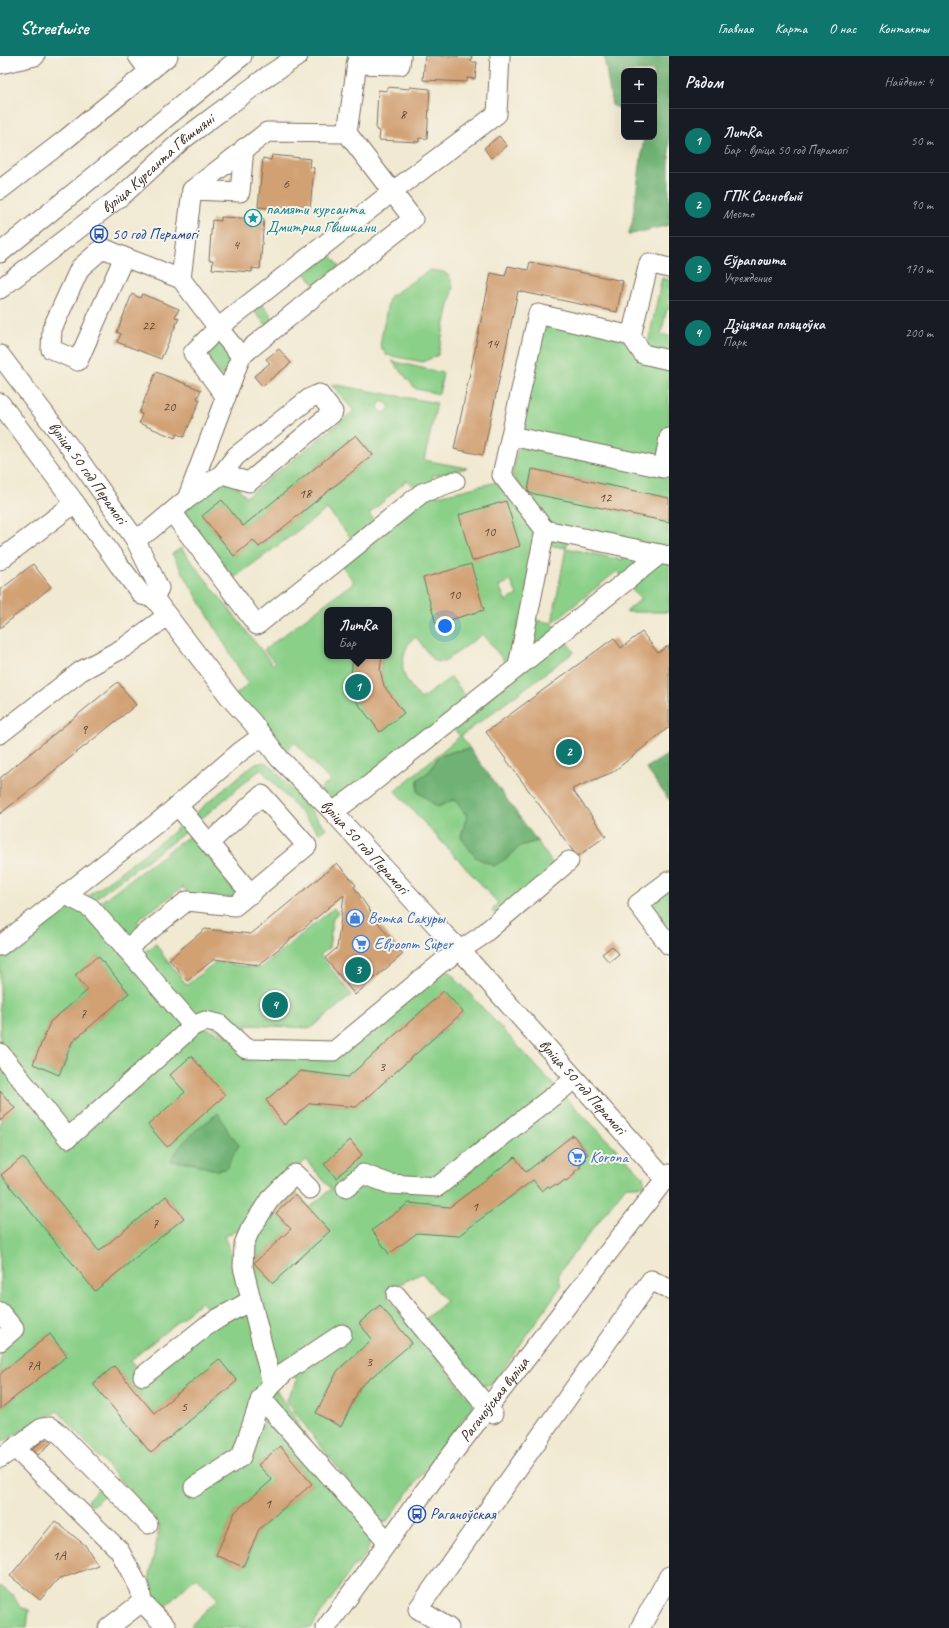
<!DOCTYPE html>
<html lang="ru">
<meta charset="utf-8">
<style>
body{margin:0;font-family:Caveat,sans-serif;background:#242831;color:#f1f3f6}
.controls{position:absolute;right:12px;top:12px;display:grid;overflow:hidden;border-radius:8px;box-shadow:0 4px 16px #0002}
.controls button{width:36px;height:36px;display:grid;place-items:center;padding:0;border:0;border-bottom:1px solid #363941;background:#171b24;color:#f1f3f6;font:20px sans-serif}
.you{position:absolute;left:445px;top:570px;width:14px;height:14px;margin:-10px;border:3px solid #fff;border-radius:50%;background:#1a73e8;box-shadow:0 0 0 6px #1a73e833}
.badge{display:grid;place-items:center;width:26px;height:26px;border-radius:50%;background:#0f766e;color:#fff;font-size:13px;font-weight:700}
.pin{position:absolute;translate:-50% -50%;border:2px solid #fff;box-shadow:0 1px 4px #0006}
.popup{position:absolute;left:324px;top:551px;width:68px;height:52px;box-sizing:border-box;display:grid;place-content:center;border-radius:8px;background:#171b24;filter:drop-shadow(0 1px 3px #0005);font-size:13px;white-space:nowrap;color:#9ea1a6}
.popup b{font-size:15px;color:#f1f3f6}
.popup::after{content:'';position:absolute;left:50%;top:100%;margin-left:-8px;border:8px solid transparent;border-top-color:#171b24}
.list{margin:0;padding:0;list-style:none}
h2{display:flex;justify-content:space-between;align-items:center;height:52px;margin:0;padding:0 16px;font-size:17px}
h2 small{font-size:13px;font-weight:400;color:#9ea1a6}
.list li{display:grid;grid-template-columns:26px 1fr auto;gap:12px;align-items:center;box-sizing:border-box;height:64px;padding:0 16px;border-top:1px solid #363941}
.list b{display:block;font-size:15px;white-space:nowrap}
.list p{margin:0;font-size:13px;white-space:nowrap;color:#9ea1a6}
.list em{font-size:13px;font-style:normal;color:#9ea1a6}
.map{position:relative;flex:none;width:669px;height:1572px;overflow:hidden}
header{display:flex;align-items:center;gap:24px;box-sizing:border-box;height:56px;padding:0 20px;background:#0f766e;color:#fff}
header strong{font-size:19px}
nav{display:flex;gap:22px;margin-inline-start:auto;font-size:14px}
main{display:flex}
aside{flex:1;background:#171b24}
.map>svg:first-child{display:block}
</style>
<header>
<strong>Streetwise</strong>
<nav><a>Главная</a><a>Карта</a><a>О нас</a><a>Контакты</a></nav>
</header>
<main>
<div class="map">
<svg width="669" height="1572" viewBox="0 0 669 1572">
<rect width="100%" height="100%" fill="#f7f3e8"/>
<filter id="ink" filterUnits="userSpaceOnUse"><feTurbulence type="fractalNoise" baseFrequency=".025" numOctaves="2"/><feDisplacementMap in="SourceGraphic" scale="8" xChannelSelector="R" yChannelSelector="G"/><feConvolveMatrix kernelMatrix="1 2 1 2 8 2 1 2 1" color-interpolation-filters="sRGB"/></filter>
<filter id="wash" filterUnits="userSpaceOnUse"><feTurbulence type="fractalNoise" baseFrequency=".012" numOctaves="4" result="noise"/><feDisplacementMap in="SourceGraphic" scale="16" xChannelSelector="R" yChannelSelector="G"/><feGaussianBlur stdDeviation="0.9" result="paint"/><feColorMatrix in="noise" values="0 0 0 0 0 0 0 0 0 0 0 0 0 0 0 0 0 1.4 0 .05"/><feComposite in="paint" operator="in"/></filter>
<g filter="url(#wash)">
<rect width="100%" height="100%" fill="#f1e9d2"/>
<path fill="#8bd089" stroke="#637d54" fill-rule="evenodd" d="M328,195L339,210L315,229L303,214Z
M430,214C445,216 449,215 453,231L438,299L423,306L386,299L380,289L389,241Z
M662,222L669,224V253H667L661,278L669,280V296L647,292Z
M262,248L274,263L266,269L254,255Z
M538,258L631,280L669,304V382L663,412L511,380Z
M219,283L233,297L223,321L219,318L207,300V296Z
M392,305L443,317L439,338L416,333Z
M331,328L437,347L424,404L467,412L432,420L438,440L497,426L537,479L528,563L552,567L566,492L542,488L569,479L566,492L622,504L626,491L669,500V556H626L641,543L617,515L552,567L574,596L461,680L470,693L455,695L438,701L430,715L418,723V736L438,751L454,743L467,760L461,781L509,801L520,790L537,785L558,815L498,860L492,855L498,847L395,735L460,680L448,666L336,750L320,733L330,725L295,686L279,702L231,643L248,628L172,498L181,492L273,609L275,607L264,594L354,526L342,510L422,437L407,424L369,458L376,467L351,482L327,453L234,522L185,458L186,452L225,422L232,424L246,441L354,355ZM381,346H385L389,350C390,354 387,356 383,357L379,354L378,350ZM356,379L373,399L259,491L253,484L234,500L202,460L222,444L243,470ZM511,525L517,539L506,545L499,530ZM327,554H389V600H382C378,629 387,635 404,657L380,676L356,645L351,619L353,600H327ZM483,578L512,615L471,647L451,621L421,643C408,627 398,618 405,596C408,588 409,585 416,581L434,605L444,606Z
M523,389L669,410V442L532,413L527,436L669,466V493L548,468L512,419L517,394Z
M264,706L271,710L326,772L320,778L261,713L184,777L88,848L84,843L168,780L254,708Z
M193,777L246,840L193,844L183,831L137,865L146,876L126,891L92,852Z
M669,819V890L636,844Z
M66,839L193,970L205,965L247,993L338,1002L447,913L562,1038L643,1120L645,1130H626L558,1218L561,1230L496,1324C490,1329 486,1331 479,1328L425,1263L446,1245L422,1217L398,1229H389V1243L473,1347L471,1353L387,1465L383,1466L377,1463L286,1345L298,1323L267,1305L272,1328L368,1475C374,1486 365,1506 354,1510L311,1572H194L191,1569L218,1543L196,1521L158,1557L147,1534L160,1469L58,1355L0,1387V1353L67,1299L49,1278L0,1318V1291L21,1274L0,1248V1065L15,1052L0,1035V890ZM98,900L129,937L72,986L59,1019L33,1008L50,966L88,934L75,919ZM444,935L463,957L356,1051L310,1047L284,1069L266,1044L300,1015L348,1021ZM573,1079L588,1098L584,1102L585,1104L579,1109L581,1111L574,1116L575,1118L566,1125L565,1124L550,1132L548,1130L542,1135L527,1116ZM23,1101L99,1195L166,1140L184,1162L95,1234L1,1120ZM515,1102L532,1125L458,1180L373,1174L409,1147L450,1151ZM306,1104L331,1133L310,1151L286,1127L285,1123ZM296,1138L330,1175L273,1227L254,1207L291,1173L276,1157ZM243,1171L250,1175L258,1201L243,1211H238L224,1181ZM201,1246L218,1261L143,1320L130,1305ZM380,1249L412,1287L360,1331L341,1371L316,1357L338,1314L372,1283L359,1267ZM219,1303L237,1325L151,1397L93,1327L114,1310L154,1357ZM280,1390L312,1428L259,1473L243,1511L216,1499L235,1456L272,1424L258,1409Z
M334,852L338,857L333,861L329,892L320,899L352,939L311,972L247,969L244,988L194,967L137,901L156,888L165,902L187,929L215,906L260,912Z
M101,1430L115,1445L112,1448L104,1439L93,1450L87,1444Z
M0,1530L12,1538L20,1551L29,1554L27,1572H0Z"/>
<path fill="#70b275" stroke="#566e4a" d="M604,0H669V169L628,179L632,168L644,81H654V15H624V55L612,49Z
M470,693L537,785L520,790L509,801L494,810L475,801L461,781L467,760L454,743L438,751L418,736V723L430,715L438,701L455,695Z
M669,698V744L646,712Z
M218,1057L229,1077L239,1089L226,1113L215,1114L195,1108L171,1105C181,1084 200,1071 218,1057Z"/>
<g id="blocks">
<path fill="#d1a073" d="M425,0H472L471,6H477L475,23L467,22V26L423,24Z
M387,31L410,33V31L430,33L427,83L419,82V86L379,84L380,75L376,74L378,34L387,35Z
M499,80L507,90L491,102L484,92Z
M272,99L311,103L310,111L314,112L310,153L302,152L301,155L258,151L263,102L271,104Z
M221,161L264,163L260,213L252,212V216L212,213L213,204H209L212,164L221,165Z
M530,206L623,225L617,256L518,235L483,399L454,393L491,217L505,220L508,210L528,214Z
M132,238L140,242L142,238L179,253L175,261L179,262L161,303L117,286L121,278L117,276Z
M279,293L291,307L262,330L254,320L270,307L266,303Z
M156,316L201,334L197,342L200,344L184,381L177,378L175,382L139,367L142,358L139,357Z
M356,379L373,399L259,491L253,484L234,500L202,460L222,444L243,470Z
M532,413L669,442V466L530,437L528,434Z
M506,445L520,490L472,505L459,459Z
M33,508L51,531L0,572V534Z
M471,508L484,554L436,568L423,522Z
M642,576L658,597L669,589V671L613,716L572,733L606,780L578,800L573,795L486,676L614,582L621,592Z
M353,600H382L380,614L384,630L404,657L380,676L356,645L351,619Z
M118,626L136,649L0,758V722Z
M337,807L356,829L354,831L379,868L403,898L355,939L325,902L337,892L344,839L259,909L214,903L187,925L169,903L205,873L251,878Z
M612,890L619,898L609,906L602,898Z
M98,900L129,937L72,986L59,1019L33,1008L50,966L88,934L75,919Z
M444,935L463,956L356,1051L310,1047L284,1069L266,1044L300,1015L348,1021Z
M191,1000L225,1039L167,1091L148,1069L185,1036L170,1019Z
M0,1035L15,1052L0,1065Z
M573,1079L588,1098L584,1102L586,1104L579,1109L581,1111L574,1116L575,1118L566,1125L565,1124L557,1130L556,1128L550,1132L548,1130L542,1135L533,1124L458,1180L417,1177L389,1198L372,1174L409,1147L450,1151L515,1101L526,1116Z
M350,1084L362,1099L336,1122L324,1108Z
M23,1101L99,1195L166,1140L184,1162L95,1235L1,1119Z
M296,1138L330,1175L273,1227L254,1207L291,1173L276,1157Z
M380,1249L412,1287L360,1331L341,1371L316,1357L338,1314L372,1283L359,1267Z
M50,1278L67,1300L0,1353V1318Z
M219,1303L237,1325L151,1397L93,1328L114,1310L154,1357Z
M46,1383L52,1386L38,1399L32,1393Z
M280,1390L312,1428L259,1473L243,1511L216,1499L235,1456L272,1424L258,1409Z
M55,1465L85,1489L98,1509L57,1524L40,1544L10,1520Z"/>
</g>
</g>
<g filter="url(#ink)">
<use href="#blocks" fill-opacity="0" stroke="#7b6d5d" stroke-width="1"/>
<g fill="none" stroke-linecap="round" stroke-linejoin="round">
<defs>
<g id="minor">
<path d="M138,0L149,15"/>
<path d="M0,8L35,0"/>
<path d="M356,8L400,9L401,0"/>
<path d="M347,77L358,0"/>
<path d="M0,134L66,83L168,0"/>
<path d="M192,134L240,136L244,92"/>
<path d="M0,197L242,0"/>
<path d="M124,201L103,192L80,212L52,273L51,293L78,305L124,201L181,223L218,272L193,297L226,341"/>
<path d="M669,212L649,207L631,280L538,258L502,419L545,474L669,500"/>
<path d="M181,223L192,134L267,76L347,77L413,163L316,239L241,300L187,443"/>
<path id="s1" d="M0,233L125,137L181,85L269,19L298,0"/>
<path d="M631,280L643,298L669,304"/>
<path id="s2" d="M0,299L75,398L135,483L159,532L154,542"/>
<path d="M241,300L218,272L392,136L497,58L500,0"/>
<path id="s3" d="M0,347L75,447L119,509L142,539L154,542L231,643L252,666L279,702L333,756L444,878L460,894L665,1123"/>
<path d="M511,380L663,412L669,382"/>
<path d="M172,456L257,569L422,437L455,425"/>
<path d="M135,483L149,475L187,443L222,418L249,426L333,356L319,338L310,342L236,400L222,418"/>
<path d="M0,504L75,447"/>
<path d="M518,610L545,474"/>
<path d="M0,678L81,615L125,591L167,560"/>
<path d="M178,750L251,838"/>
<path d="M333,756L363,734L660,498"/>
<path d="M669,825L638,848L669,889"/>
<path d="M66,839L91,852L193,970"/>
<path d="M0,890L162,763L240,696L262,680"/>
<path d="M126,893L187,845L235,850L307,790L262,739L209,787"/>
<path d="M0,997L68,1082L193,970L205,965L219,968L246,993L334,995L441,907L480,881L569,805"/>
<path d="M346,1132L363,1118L390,1128L437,1131L575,1023"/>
<path d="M396,1239L493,1358"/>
<path d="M0,1256L14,1273L0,1285"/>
<path d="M143,1320L205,1271L219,1262L250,1245"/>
<path d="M272,1328L286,1315L342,1278"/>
<path d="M261,1342L388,1486"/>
<path d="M15,1392L42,1372L50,1371L60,1378L148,1468"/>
<path d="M0,1402L15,1392L119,1494L140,1533L142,1546L167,1572"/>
<path d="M194,1431L241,1401L261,1342L272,1328L243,1211L244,1188L250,1174L270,1143L295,1118L310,1133"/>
<path d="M108,1572L142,1546"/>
<path id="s4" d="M326,1572L442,1411L669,1118"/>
<path d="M449,1572L418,1553L651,1224L669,1233"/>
<path d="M640,1572L669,1520"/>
</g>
</defs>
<use href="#minor" stroke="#7b6d5d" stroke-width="21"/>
<use href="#minor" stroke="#fff" stroke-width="19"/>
</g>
</g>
<defs>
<symbol id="sight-ring" viewBox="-11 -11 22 22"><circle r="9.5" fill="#f7f3e8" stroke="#0f9aa8" stroke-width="1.5"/><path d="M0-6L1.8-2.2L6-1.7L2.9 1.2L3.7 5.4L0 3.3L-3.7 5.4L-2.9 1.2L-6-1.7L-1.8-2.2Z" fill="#0f9aa8"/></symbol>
<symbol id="bus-ring" viewBox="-11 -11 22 22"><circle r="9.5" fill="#f7f3e8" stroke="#1a4fb4" stroke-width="1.5"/><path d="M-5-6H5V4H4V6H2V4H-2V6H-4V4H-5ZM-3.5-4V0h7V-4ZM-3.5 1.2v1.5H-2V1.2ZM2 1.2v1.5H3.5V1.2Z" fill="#1a4fb4"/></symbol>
<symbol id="shop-ring" viewBox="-11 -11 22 22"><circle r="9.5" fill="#f7f3e8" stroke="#3f7fe0" stroke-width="1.5"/><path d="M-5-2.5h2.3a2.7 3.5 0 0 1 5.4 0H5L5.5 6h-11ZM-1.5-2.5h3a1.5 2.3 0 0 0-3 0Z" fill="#3f7fe0"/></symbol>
<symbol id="supermarket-ring" viewBox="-11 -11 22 22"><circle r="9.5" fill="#f7f3e8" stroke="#3f7fe0" stroke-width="1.5"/><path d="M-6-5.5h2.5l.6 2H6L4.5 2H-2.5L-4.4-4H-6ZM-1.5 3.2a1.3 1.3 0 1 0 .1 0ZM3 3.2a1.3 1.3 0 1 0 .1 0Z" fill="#3f7fe0"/></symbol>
</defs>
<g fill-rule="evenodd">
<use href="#sight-ring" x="243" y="152" width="20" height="20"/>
<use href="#bus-ring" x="89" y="168" width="20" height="20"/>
<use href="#shop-ring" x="345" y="852" width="20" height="20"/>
<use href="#supermarket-ring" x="351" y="878" width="20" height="20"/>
<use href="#supermarket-ring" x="567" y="1091" width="20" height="20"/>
<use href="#bus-ring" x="407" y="1448" width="20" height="20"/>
</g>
<g text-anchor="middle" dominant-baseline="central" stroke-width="4" stroke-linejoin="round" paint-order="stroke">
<g font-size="14" fill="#604833">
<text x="403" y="58">8</text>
<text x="286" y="127">6</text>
<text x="236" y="188">4</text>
<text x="148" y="269">22</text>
<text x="492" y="287">14</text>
<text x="169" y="350">20</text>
<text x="305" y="437">18</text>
<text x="605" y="441">12</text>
<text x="489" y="475">10</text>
<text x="454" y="538">10</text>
<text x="84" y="673">9</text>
<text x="83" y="957">7</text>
<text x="382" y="1010">3</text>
<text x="475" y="1150">1</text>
<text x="155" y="1167">7</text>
<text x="369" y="1305">3</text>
<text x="33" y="1309">7А</text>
<text x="184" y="1350">5</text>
<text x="268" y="1447">1</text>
<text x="59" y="1499">1А</text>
</g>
<g font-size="16" fill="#3b2a1e" stroke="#f7f3e8">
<text stroke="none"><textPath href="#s1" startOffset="202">вуліца Курсанта Гвішыяні</textPath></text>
<text stroke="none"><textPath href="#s2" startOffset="147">вуліца 50 год Перамогі</textPath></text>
<text stroke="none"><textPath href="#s3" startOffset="578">вуліца 50 год Перамогі</textPath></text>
<text stroke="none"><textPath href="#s3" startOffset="902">вуліца 50 год Перамогі</textPath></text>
<text stroke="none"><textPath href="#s4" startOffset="284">Рагачоўская вуліца</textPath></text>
</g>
<g font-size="16" fill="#0d838f" stroke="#f7f3e8" text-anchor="start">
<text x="266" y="153">памяти курсанта<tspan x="266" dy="18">Дмитрия Гвишиани</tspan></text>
</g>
<g font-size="16" fill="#164399" stroke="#f7f3e8" text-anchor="start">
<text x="112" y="178">50 год Перамогі</text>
<text x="430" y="1458">Рагачоўская</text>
</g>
<g font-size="16" fill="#366cbe" stroke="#f7f3e8" text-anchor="start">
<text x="368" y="862">Ветка Сакуры</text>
<text x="374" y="888">Евроопт Super</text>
<text x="590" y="1101">Korona</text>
</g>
</g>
</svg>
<div class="controls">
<button>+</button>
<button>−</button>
</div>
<div class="you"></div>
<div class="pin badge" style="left:358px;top:631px">1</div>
<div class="popup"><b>ЛитRа</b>Бар</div>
<div class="pin badge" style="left:569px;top:696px">2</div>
<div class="pin badge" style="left:358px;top:914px">3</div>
<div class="pin badge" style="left:275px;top:949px">4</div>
</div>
<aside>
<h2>Рядом<small>Найдено: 4</small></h2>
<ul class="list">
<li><span class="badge">1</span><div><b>ЛитRа</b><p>Бар · вуліца 50 год Перамогі</p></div><em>50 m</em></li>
<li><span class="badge">2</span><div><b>ГПК Сосновый</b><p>Место</p></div><em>90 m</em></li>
<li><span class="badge">3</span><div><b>Еўрапошта</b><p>Учреждение</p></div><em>170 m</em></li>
<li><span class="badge">4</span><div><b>Дзіцячая пляцоўка</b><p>Парк</p></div><em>200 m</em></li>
</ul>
</aside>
</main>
